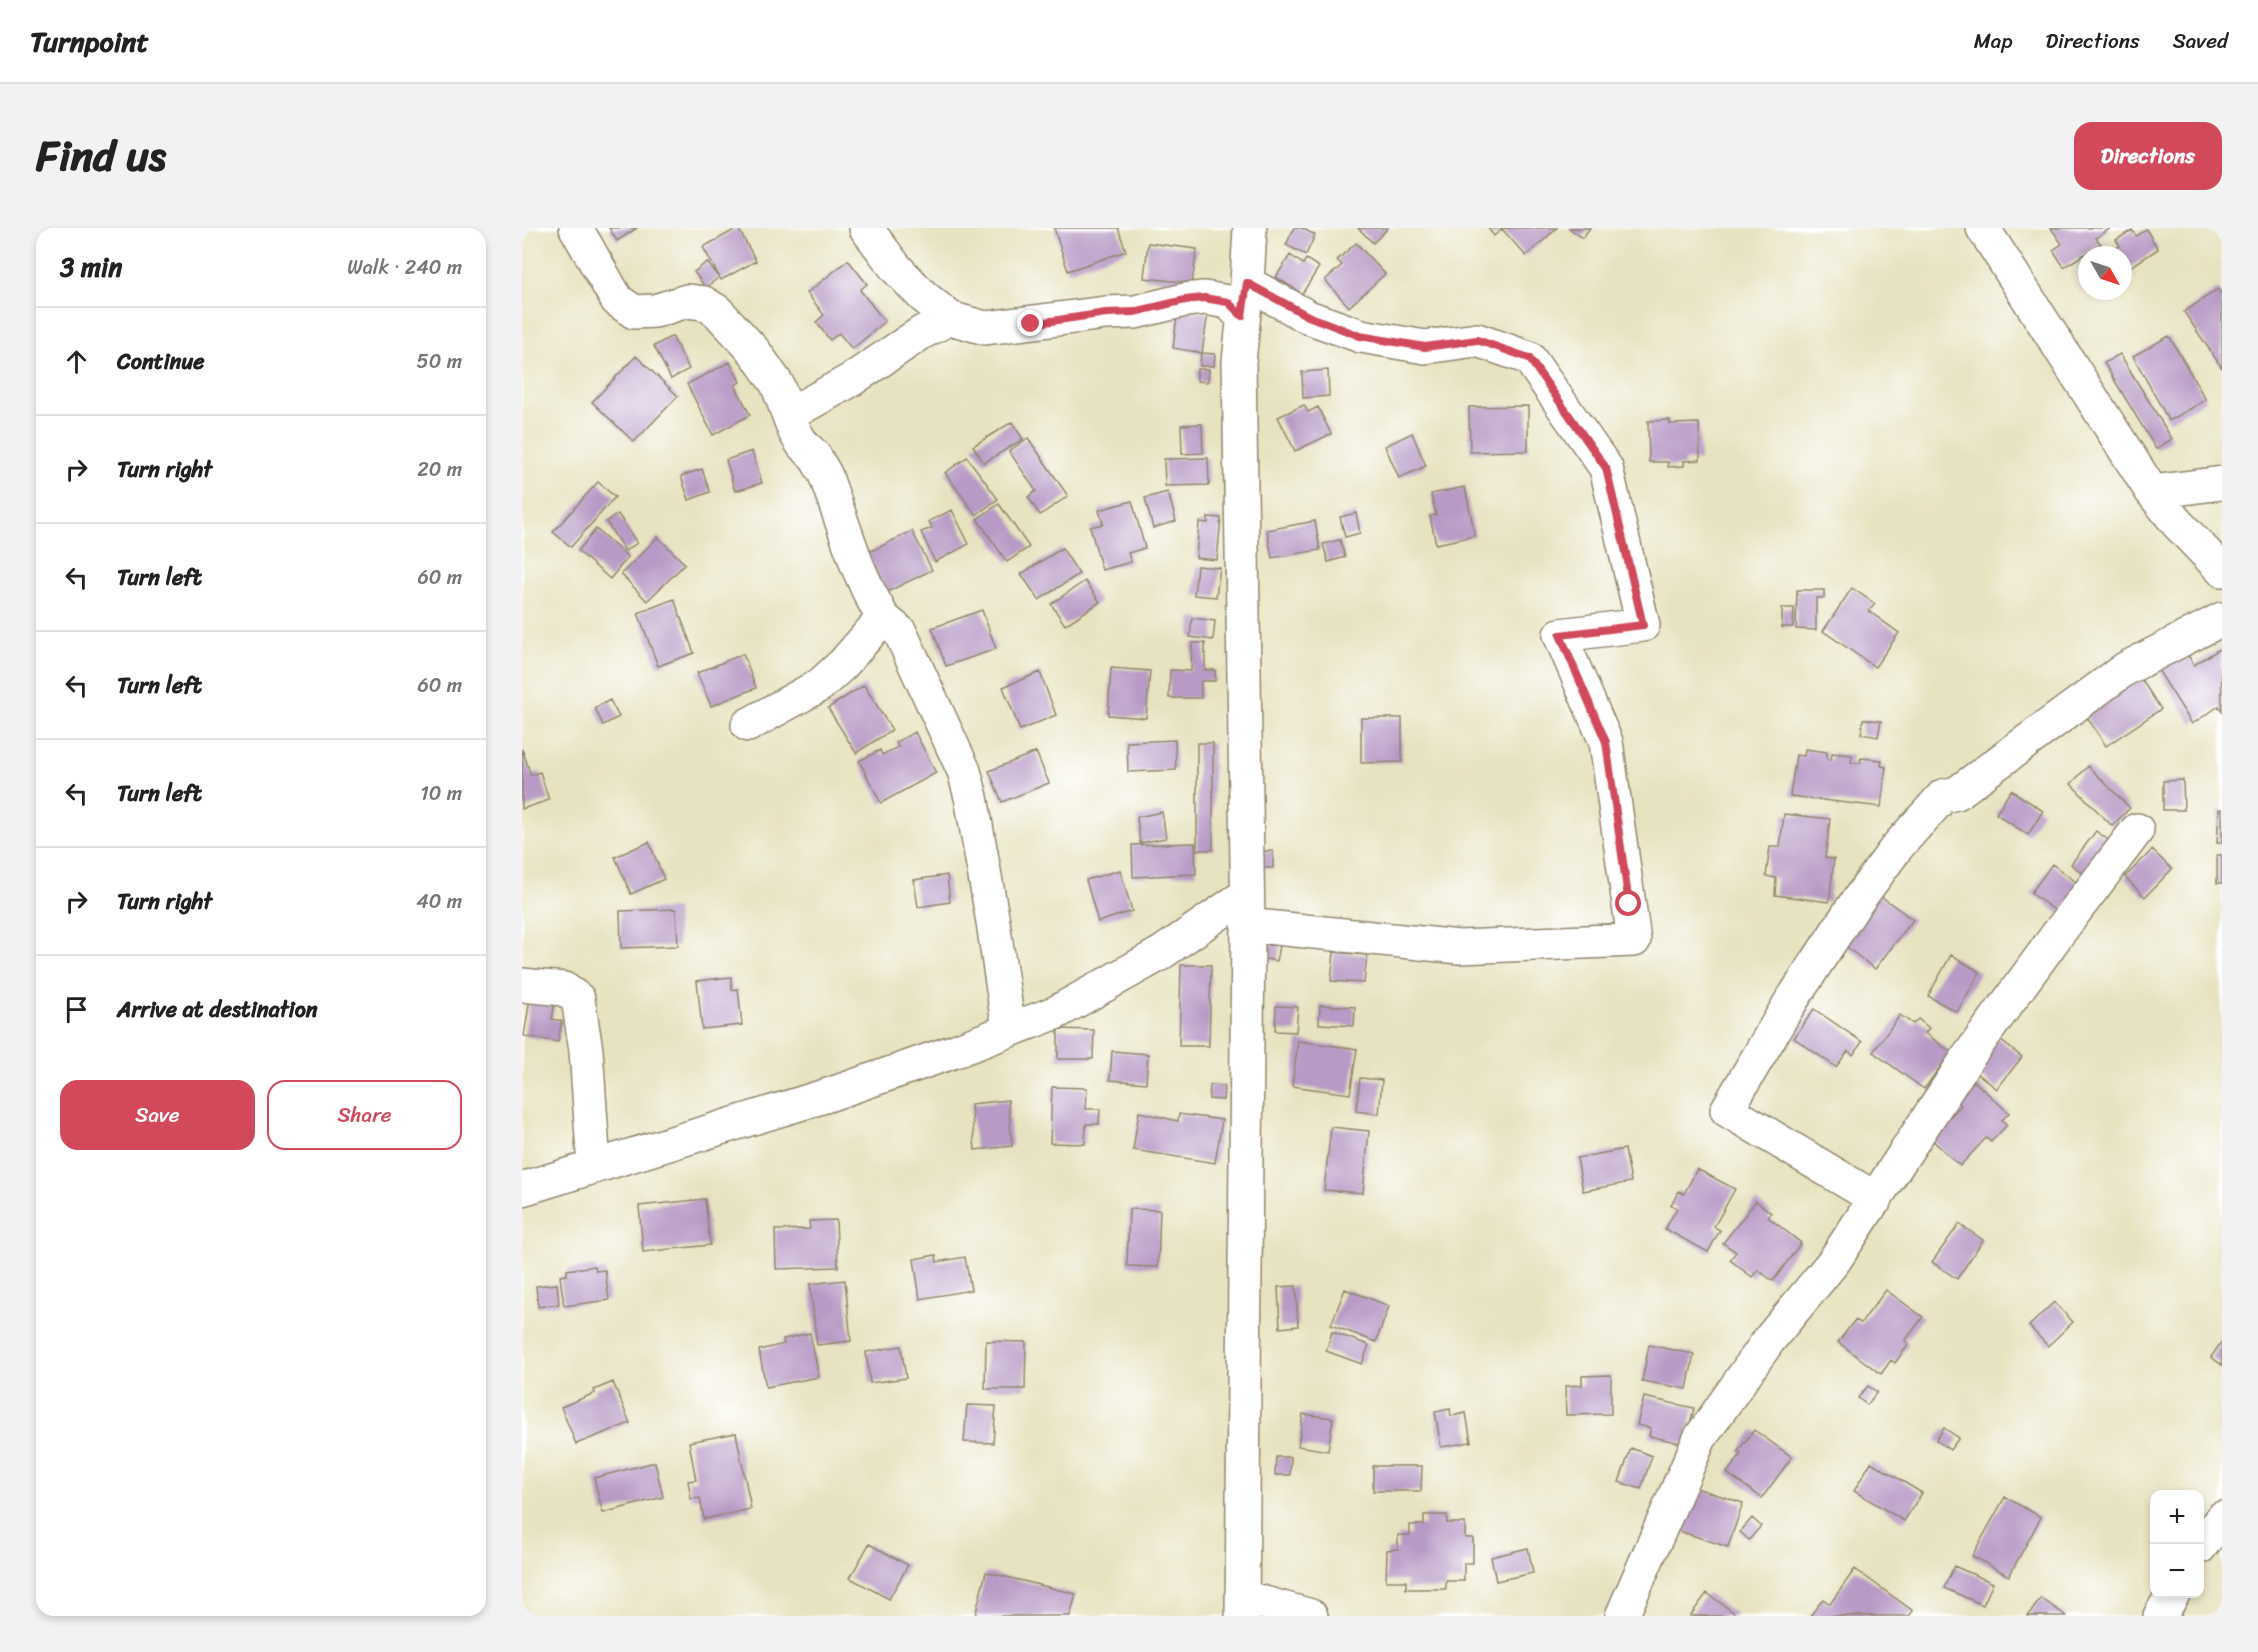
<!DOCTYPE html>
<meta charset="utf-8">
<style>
body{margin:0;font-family:Sriracha,sans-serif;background:#f2f2f2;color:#222}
.controls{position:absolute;right:18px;bottom:18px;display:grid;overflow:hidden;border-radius:12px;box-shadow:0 3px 9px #0003}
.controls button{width:54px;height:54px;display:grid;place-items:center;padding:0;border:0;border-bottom:2px solid #e0e0e0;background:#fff;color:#222;font:30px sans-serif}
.compass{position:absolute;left:1556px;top:18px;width:54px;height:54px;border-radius:50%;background:#fff;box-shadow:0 3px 9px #0003;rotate:129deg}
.stop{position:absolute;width:18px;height:18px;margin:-14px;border:4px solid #d1495b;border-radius:50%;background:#fff}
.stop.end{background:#d1495b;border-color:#fff;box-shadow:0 2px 6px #0008}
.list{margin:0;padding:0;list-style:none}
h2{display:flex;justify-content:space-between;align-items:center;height:78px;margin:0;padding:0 24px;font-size:26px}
h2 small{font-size:20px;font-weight:400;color:#767676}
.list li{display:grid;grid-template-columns:39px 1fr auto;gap:18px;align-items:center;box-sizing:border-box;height:108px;padding:0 24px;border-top:2px solid #e0e0e0}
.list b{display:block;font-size:22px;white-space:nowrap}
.list em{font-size:20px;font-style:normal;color:#767676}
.actions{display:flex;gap:12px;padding:18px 24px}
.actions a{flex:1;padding:14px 0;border:2px solid #d1495b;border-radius:18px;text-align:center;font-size:21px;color:#d1495b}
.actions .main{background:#d1495b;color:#fff}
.icon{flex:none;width:33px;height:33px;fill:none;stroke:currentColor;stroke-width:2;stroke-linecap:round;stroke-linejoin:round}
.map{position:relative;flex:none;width:1700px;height:1388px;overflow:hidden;border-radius:18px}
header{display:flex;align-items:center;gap:36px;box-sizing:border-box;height:84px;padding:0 30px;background:#fff;border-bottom:2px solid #e0e0e0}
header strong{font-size:28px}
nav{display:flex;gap:33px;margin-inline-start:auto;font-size:21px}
.intro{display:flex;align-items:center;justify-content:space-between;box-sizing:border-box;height:144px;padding:0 36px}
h1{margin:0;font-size:42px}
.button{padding:15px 27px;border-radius:18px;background:#d1495b;color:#fff;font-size:21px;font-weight:700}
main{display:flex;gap:36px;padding:0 36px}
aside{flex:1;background:#fff;border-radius:18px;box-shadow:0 3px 9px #0003}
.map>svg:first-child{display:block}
</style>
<header>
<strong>Turnpoint</strong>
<nav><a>Map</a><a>Directions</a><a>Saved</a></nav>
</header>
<div class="intro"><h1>Find us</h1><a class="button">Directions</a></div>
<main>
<aside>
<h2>3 min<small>Walk · 240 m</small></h2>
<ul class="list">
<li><svg class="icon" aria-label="ahead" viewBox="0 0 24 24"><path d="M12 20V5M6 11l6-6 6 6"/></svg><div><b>Continue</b></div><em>50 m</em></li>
<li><svg class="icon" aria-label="right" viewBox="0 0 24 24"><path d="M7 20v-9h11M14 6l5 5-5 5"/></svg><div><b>Turn right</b></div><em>20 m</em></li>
<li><svg class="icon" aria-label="left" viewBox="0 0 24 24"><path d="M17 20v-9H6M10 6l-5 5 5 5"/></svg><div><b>Turn left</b></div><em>60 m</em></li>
<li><svg class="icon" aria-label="left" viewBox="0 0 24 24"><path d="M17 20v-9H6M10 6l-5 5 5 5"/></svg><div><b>Turn left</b></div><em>60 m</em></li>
<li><svg class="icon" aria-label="left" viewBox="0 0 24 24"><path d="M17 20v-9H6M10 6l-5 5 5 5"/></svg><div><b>Turn left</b></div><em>10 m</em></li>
<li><svg class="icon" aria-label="right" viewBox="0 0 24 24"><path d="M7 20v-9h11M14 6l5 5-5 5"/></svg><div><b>Turn right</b></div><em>40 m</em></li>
<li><svg class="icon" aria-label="arrive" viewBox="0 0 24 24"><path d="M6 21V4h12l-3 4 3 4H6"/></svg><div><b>Arrive at destination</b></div></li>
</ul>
<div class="actions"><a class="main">Save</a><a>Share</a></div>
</aside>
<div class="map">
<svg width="1700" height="1388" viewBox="0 0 1700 1388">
<rect width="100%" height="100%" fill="#fff"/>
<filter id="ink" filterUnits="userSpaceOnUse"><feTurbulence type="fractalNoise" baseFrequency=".0167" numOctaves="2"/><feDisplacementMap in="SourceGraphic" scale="12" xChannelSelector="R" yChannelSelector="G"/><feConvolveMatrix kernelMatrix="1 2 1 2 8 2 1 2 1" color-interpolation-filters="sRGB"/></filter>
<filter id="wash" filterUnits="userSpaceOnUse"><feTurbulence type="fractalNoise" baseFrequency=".008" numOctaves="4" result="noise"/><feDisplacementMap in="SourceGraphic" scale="24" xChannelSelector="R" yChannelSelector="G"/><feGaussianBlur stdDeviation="1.35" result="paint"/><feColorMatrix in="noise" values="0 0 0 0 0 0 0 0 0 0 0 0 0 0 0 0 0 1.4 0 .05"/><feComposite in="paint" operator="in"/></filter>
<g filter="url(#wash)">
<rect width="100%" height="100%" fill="#e7e2bf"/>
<g id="blocks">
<path fill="#b79ac5" d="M87,0H115L95,13Z
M216,0L234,33L199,52L181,19Z
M532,0H596L604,23L546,43Z
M772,0H780L793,7L784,27L764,17Z
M836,0H866L851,15Z
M966,0H1035L1004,28L980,1L972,8Z
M1047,0H1068L1060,10Z
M1529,0H1589L1574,10L1579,16L1542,39L1531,22L1540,16Z
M1624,1L1636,21L1601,44V27H1590L1588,24L1598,18L1594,12L1610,2L1614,8Z
M626,15L675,21L670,55L622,50Z
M834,15L863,46L827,79L803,52L820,37L815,32Z
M768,27L781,36L784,31L797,39L780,66L754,49Z
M326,32L345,56L338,62L363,94L330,121L317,105L308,112L294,94L302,87L285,65Z
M185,34L197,49L184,60L172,44Z
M1696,61L1700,67V140L1662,84Z
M656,81L686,85L680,125L651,120Z
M150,108L167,141L149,151L132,118Z
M1647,108L1684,172L1647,193L1611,128Z
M679,125L693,126L692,138H678Z
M1598,126L1650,211L1634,221L1582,135Z
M114,128L156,168L112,214L70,174Z
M208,134L218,154L213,157L228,187L191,207L165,156Z
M675,141H687L686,154L675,153Z
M806,142L807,168L781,170L780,144Z
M782,177L786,184L796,179L809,206L773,223L756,189Z
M1006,178V223L948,224L947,179Z
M1148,192V196L1177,195L1178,232L1162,233V238L1146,239V234H1127L1126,193Z
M490,194L501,211L462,235L451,218Z
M680,196L681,225L660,226L659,197Z
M890,205L904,238L877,250L863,218Z
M506,210L546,268L518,287L506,269L514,263L487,223Z
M230,223L240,255L213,263L204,232Z
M445,229L476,271L454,287L423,245Z
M686,230L687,257L643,258L642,231Z
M180,241L188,264L167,272L159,248Z
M76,254L93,269L49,319L31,304Z
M943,259L953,308L914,316L908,288L914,287L909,266Z
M646,264L654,293L631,300L623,270Z
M610,273L623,320L606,325L609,334L580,342L568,299L581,296L577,282Z
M477,276L507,319L485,334L455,291Z
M430,282L447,316L413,334L399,304L410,300L407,293Z
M834,285L838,305L823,309L818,289Z
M96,286L115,315L103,323L84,294Z
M686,289L699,290L695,332L674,330L677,294L686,295Z
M793,293L798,322L750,330L745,302Z
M74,301L106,329L88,351L56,323Z
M390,303L410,342L365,364L345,325Z
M136,309L163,336L125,373L99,346Z
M818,312L823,329L806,334L801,316Z
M540,320L557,346L517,372L499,346Z
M675,338L698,340L694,369L672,367Z
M563,353L578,374L543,397L529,376Z
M1330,360L1353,376L1347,383L1377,405L1353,439L1301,403Z
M1275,362H1302V370H1294V402L1274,401Z
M152,371L172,425L136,438L116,385Z
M1260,380H1272L1271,399H1260Z
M460,382L474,421L424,438L410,400Z
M670,390L693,393L691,412L668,409Z
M670,415H683V442H693V453H679V470H647L648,442L669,443Z
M1699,420L1700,483L1697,478L1670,496L1636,442L1664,424L1672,437Z
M221,426L234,460L189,478L175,445Z
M589,440L628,443L624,490L586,487Z
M518,444L534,487L498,502L481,459Z
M1617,448L1639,481L1584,518L1562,485Z
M342,457L370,502L334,525L306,480Z
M88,472L97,489L81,497L73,480Z
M839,490H880V534L839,535Z
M1341,491L1359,493L1356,509L1339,506Z
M393,504L414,545L359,575L337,533L358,522L360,527L376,519L374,514Z
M653,512L654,542L606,544L605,514Z
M675,515H691V622H675Z
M0,521L9,547L18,544L27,572L0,581Z
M1283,521L1305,524V531L1309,532L1310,525L1330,527L1329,535H1338L1339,530L1360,532L1359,538L1364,539L1359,579L1268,568L1274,527L1282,528Z
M514,524L527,555L480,574L467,543Z
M1566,538L1608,580L1590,598L1549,556Z
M1661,552L1662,582H1641V553Z
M1489,562L1521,583L1506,607L1474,586Z
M1697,581H1700V615H1695Z
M640,584L644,610L618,615L615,589Z
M1262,586L1308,591L1303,630L1312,631L1307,674L1253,667L1254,650L1244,648L1248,619H1258Z
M1574,603L1593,617L1568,651L1549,636Z
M127,614L142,651L109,666L93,629Z
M673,615L674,646L611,649L610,617Z
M1630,622L1650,641L1623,669L1603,649Z
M740,623H751V640H739Z
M1695,627H1700V655H1695Z
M1530,636L1559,658L1538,686L1509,665Z
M598,642L610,683L576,694L564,652Z
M425,647L428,674L396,679L392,652Z
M1356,666L1391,692L1353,741L1318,714Z
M154,681L156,718L99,720L98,683Z
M740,710L759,713L755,733L737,730Z
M812,724L845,727L842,755L809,753Z
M1429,727L1458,744L1435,784L1406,768Z
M659,737H689L687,818H657Z
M209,749L210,762L216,761L220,797L180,801L175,753Z
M8,771L33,775L30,791L40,793L36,814L2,808Z
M798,777L833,779L832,798L797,796Z
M754,778L776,779L774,804L753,803Z
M1292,781L1340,814L1331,827L1326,823L1314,839L1272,810Z
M1378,787L1391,796L1396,791L1407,800L1403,805L1429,824L1402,861L1351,824Z
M536,801L572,802L571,831H536Z
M1474,809L1500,829L1475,861L1450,841Z
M776,813L835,821L828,866L770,858Z
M590,823L626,826L624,855L588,852Z
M838,850L860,852L857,886L834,883Z
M1452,853L1487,885L1480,892L1485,897L1469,914L1464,910L1438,938L1408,910L1439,877L1434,872Z
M688,857L702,858L701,872L687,871Z
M530,859L565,860L564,881H578L577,896H564L563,916L528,915Z
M486,872L490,918L453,922L449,876Z
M617,884L656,893L657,886L700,892L693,935L611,922Z
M809,899L847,903L841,965L802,962Z
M1103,921L1109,954L1061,963L1055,930Z
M1175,941L1213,961L1192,999L1198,1002L1186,1024L1143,1001L1155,980L1149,977L1157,963L1162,966Z
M183,971L188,1017L121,1024L117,978Z
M1234,973L1249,985L1246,989L1279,1015L1251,1053L1236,1042L1230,1049L1208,1032L1214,1024L1201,1015Z
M607,981L638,982L636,1039L605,1038Z
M314,992L316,1039L254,1041L253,1002L288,1001L287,993Z
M1437,996L1461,1012L1435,1051L1410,1034Z
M414,1027L415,1034L443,1029L449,1062L398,1071L392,1031Z
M73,1038L74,1043L83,1042L87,1072L42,1078L38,1048L45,1047V1042Z
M323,1052L329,1113L295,1117L288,1056Z
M35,1056L37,1076L16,1079L14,1058Z
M774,1058L776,1098L758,1100L756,1059Z
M823,1061L867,1078L854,1114L809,1097Z
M1364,1062L1401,1089L1383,1113L1387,1116L1373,1135L1369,1132L1359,1146L1316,1114L1333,1092L1339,1095Z
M1532,1074L1551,1094L1526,1118L1507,1098Z
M810,1104L847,1117L840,1136L804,1123Z
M288,1105L297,1149L244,1159L237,1122L262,1116L261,1111Z
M464,1113L504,1114L503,1161H463Z
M1700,1113V1137L1689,1129Z
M1127,1117L1172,1126L1165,1161L1120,1153Z
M379,1118L384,1150L348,1155L344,1124Z
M1089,1147V1186L1044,1187L1043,1158L1060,1157V1148Z
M91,1154L108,1195L54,1216L39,1179L73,1165L72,1162Z
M1346,1158L1355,1164L1345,1177L1336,1170Z
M1122,1169L1172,1180L1163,1216L1127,1208L1129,1200L1115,1197Z
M445,1177L474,1178L471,1215L442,1214Z
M928,1181L929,1188L944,1185L949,1214L919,1219L913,1184Z
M781,1186L811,1190L806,1223L776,1218Z
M1422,1200L1437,1210L1428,1222L1414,1212Z
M1232,1202L1270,1229L1240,1270L1205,1245L1219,1226L1216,1223Z
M214,1205L229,1281L182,1291L178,1270L169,1271L166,1253L174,1252L167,1214Z
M1109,1220L1130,1228L1119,1261L1097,1254Z
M754,1229H769L768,1247H753Z
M133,1234L141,1269L81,1285L72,1250Z
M1349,1234L1400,1265L1382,1293L1332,1263Z
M851,1238H900L899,1263H851Z
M1168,1258L1221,1275L1206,1319L1154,1302Z
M1483,1269L1519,1289L1487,1348L1450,1328Z
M902,1287H925V1295H943V1310H951V1335H942V1353H924V1361H884V1353H864L865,1322L876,1321V1307H888V1297H902Z
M1230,1290L1239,1298L1227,1312L1218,1304Z
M347,1316L386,1337L367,1371L328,1350Z
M1006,1320L1011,1345L974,1353L969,1329Z
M1432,1338L1471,1355L1461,1377L1422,1360Z
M1333,1341L1391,1383L1387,1388H1288L1301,1371L1308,1376Z
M464,1344L554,1366L548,1388H453Z
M1185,1365L1216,1388H1168Z
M1519,1370L1544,1388H1506Z"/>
</g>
</g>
<g filter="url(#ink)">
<use href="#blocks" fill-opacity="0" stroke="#91866e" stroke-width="1.5"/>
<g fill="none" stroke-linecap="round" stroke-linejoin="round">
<defs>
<path id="minor" d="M54,0L95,72L112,84L133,83L165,73L182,75L195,83L232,123L255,156L273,204L281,217L292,227L303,246L335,337L347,364L361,390L378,404L442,543L449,569L471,694L487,802
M344,0L374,40L401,68L428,90L463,100L584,85L613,84L663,72L682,70L706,74L720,88
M1461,0L1630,264L1655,295L1700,342
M725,55L786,89L839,108L903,119L955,112L1007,130L1084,240L1121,397L1038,407L1084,514L1112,712L937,719L726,697
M268,186L329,152L399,105L428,90
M1630,264L1700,255
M226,497L298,457L321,436L361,390
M0,757L42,761L56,771L64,822L72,939
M0,961L306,867L436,822L535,784L638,726L725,666
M1354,971L1205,882L1266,778L1331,679L1375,619L1421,568L1435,565L1603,441L1700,391
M1678,1319L1700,1290
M721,1369L789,1388
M720,1388L726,697L717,134L725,55L728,0
M1100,1388L1178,1210L1247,1112L1312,1033L1446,829L1535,707L1615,602
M1638,1388L1651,1366"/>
</defs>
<use href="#minor" stroke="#91866e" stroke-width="36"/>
<use href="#minor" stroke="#fff" stroke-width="33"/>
</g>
</g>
<g fill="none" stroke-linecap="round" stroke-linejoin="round" filter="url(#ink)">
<path stroke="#d1495b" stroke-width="8" d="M509,96L584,85L612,84L663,72L682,70L706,74L720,88L725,55L786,88L838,108L903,119L955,112L1007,130L1084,240L1121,397L1038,407L1084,514L1107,676"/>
</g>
</svg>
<div class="controls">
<button>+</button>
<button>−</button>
</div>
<svg class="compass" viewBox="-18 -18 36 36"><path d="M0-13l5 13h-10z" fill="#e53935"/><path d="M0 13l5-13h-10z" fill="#767676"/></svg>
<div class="stop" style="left:1107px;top:676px"></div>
<div class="stop end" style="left:509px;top:96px"></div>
</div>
</main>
